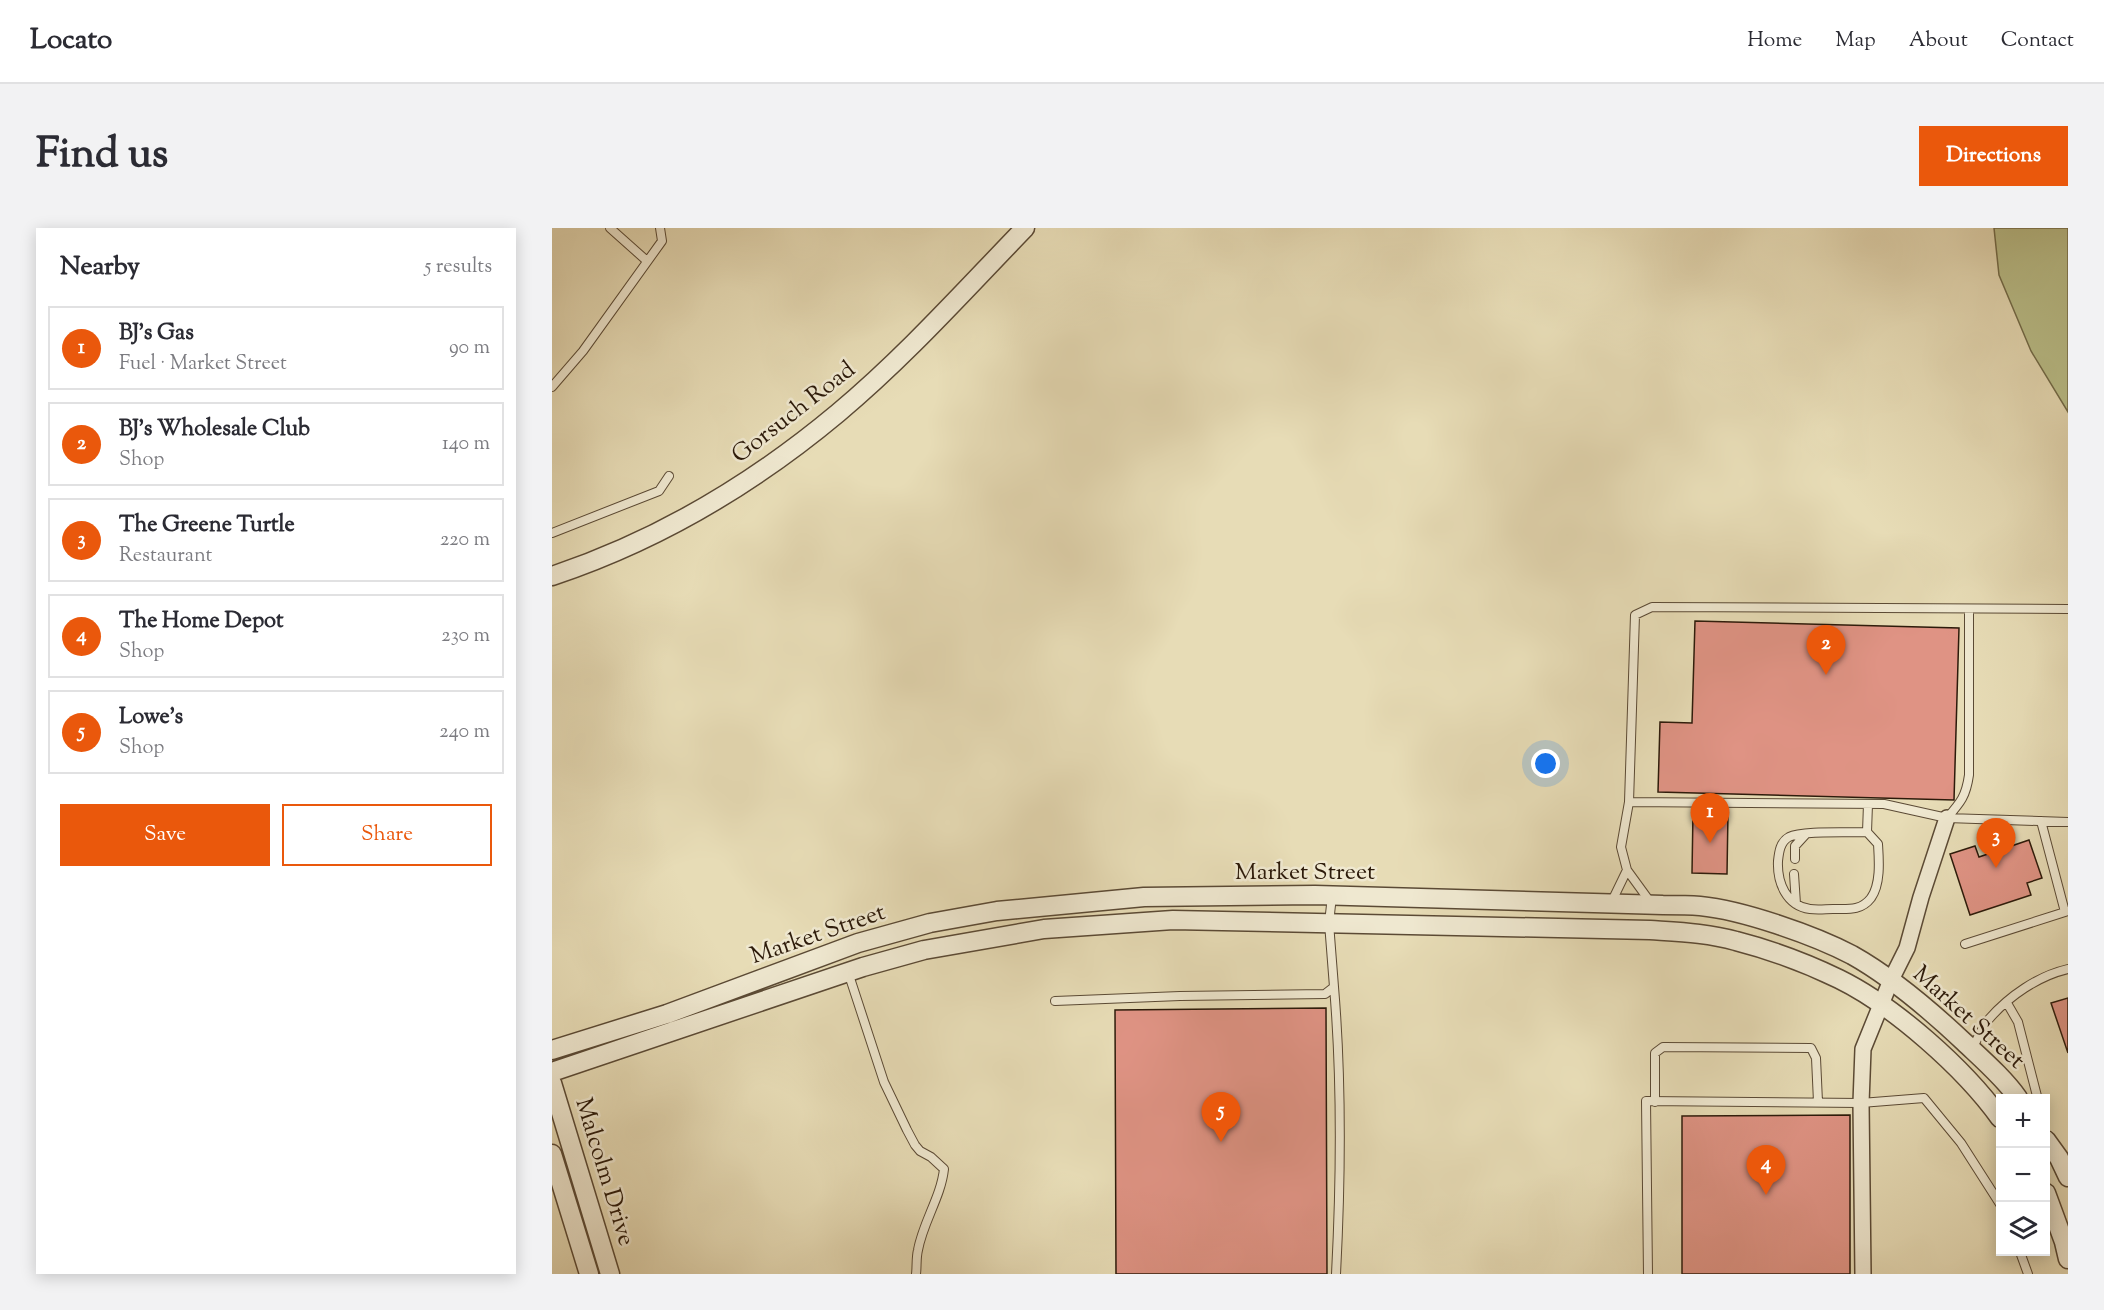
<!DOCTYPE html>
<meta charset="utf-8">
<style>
body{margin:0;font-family:"Sorts Mill Goudy",serif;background:#f2f2f3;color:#2b2b33}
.controls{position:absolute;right:18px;bottom:18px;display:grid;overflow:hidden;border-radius:0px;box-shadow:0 3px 15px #0003}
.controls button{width:54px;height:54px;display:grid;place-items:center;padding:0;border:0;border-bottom:2px solid #e1e1e2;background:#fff;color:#2b2b33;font:30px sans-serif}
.you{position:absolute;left:994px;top:536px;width:21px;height:21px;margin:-15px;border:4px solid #fff;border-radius:50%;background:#1a73e8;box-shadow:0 0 0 9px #1a73e833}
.badge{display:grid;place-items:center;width:39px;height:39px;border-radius:50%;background:#ea580c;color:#fff;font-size:20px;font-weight:700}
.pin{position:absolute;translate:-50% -50px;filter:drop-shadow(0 2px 3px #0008)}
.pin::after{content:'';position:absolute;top:32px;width:21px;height:18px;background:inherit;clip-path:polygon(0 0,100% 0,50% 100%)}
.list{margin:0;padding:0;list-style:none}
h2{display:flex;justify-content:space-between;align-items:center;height:78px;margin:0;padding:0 24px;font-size:26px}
h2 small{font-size:20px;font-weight:400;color:#7c7c81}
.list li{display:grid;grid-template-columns:39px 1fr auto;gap:18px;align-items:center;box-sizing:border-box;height:84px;margin:0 12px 12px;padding:0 12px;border:2px solid #e1e1e2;border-radius:0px}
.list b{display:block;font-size:22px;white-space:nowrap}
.list p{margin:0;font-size:20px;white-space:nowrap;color:#7c7c81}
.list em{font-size:20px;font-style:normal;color:#7c7c81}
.actions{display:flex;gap:12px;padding:18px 24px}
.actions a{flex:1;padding:14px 0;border:2px solid #ea580c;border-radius:0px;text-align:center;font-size:21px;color:#ea580c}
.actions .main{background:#ea580c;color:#fff}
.icon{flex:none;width:33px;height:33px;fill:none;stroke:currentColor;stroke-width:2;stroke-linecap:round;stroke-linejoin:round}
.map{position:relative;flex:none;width:1516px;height:1046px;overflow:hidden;border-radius:0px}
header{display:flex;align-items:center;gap:36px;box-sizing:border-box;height:84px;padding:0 30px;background:#fff;border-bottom:2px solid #e1e1e2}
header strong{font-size:28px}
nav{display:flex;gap:33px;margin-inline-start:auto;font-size:21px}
.intro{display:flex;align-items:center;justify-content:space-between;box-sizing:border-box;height:144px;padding:0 36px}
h1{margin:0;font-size:42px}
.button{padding:15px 27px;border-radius:0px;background:#ea580c;color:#fff;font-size:21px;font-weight:700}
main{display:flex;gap:36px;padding:0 36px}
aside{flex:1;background:#fff;border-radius:0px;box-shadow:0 3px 15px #0003}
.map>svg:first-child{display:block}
</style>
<header>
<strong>Locato</strong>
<nav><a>Home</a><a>Map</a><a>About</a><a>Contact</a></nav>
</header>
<div class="intro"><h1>Find us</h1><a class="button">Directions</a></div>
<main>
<aside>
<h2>Nearby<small>5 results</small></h2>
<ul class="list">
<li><span class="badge">1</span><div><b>BJ's Gas</b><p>Fuel · Market Street</p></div><em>90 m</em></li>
<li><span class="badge">2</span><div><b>BJ's Wholesale Club</b><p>Shop</p></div><em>140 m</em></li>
<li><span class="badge">3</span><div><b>The Greene Turtle</b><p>Restaurant</p></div><em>220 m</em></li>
<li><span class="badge">4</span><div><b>The Home Depot</b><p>Shop</p></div><em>230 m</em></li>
<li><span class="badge">5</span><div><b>Lowe's</b><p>Shop</p></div><em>240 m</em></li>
</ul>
<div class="actions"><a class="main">Save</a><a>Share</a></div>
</aside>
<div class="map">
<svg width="1516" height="1046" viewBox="0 0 1516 1046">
<rect width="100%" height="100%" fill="#e7dcb6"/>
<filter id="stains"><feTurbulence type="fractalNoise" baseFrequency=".00333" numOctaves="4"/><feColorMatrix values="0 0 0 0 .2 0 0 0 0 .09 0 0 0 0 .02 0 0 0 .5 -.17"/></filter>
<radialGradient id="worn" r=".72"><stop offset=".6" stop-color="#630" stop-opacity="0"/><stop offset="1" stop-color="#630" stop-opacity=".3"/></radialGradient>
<path fill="#babf8a" stroke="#736c4a" stroke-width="1.5" d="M1442,0H1516V184L1479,123L1447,47Z"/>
<path fill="#df9384" stroke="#2c1a0a" stroke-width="1.5" d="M1143,393L1407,400L1402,572L1106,564L1108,494L1140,495Z
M1141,584H1176L1175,646L1140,645Z
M1477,612L1490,650L1475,655L1479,667L1418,687L1398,626L1423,618L1427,629Z
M1516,770V825L1499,775Z
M774,780L775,1046H564L563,782Z
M1298,887V1046H1130V888Z"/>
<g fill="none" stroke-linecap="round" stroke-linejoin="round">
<defs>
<path id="service" d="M58,0L95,33
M0,159L31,123L110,13L108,0
M0,305L107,263L117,248
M1077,574L1083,387L1100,379L1516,381
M1395,590C1409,574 1414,568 1417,547V381
M1489,593L1513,684L1516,683
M1315,604L1326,616C1327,632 1329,656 1319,670C1309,683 1296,681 1281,681C1274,681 1266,682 1258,681C1234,678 1225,654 1226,633C1227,624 1228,614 1237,609C1251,602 1297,605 1315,604Z
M1315,604L1316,576
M1243,631V618L1254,606
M1242,646L1244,676
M1060,673L1075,642
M1099,675L1075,642L1069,619L1077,574L1332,576L1395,590L1516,594
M1413,716L1513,684
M296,744L332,854L355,902L363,917L368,923L379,929L392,941C389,969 371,994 366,1022C364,1030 365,1038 364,1046
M782,759C790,854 789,951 784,1046
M503,773L628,768L773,766L782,759L777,695L780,668
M1455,775L1466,794L1485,868
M1420,820C1426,811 1430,799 1437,791C1457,768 1486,748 1516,741
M1103,874V825L1111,819L1259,820L1264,830L1266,874
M1468,1024L1476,1046
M1096,1046L1094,873L1309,875L1372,870L1409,915L1448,976"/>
<path id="minor" d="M1311,1046L1309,875L1311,821L1339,752L1355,720L1369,669L1395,590"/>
<path id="tertiary" d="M0,348C105,313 201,256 286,185C353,129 412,63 473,0
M0,822L115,786L306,715L378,695L445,683L592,669L763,667L1111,677C1123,677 1136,677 1148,678C1190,682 1262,707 1300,727C1341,750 1378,782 1412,814C1430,831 1452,850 1466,870
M0,844L311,739L372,722L492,701L621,692L1098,702C1127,704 1156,705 1184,713C1219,722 1254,735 1287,751C1342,778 1412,840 1448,890
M0,855L58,1046
M1494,912L1507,930L1516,949
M0,926L37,1046
M1494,965L1512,1014L1516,1031"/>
</defs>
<use href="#service" stroke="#5b4a35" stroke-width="10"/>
<use href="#minor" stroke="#5b4a35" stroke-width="18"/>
<use href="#tertiary" stroke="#5b4a35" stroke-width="21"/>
<use href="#service" stroke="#efe8d0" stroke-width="8"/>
<use href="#minor" stroke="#efe8d0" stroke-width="15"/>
<use href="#tertiary" stroke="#efe8d0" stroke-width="18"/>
</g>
<g text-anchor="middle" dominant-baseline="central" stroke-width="5" stroke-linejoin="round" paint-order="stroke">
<g font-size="24" fill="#2c1a0a" stroke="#efe8d0">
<text transform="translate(242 185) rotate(-38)">Gorsuch Road</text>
<text x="753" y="645">Market Street</text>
<text transform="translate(266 707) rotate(-19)">Market Street</text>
<text transform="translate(1416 790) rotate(42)">Market Street</text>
<text transform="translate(52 944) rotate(73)">Malcolm Drive</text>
</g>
</g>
<rect width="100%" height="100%" filter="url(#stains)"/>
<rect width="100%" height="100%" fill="url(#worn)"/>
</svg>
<div class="controls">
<button>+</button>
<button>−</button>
<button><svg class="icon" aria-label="layers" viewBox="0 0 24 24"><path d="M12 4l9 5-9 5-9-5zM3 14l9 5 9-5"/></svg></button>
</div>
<div class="you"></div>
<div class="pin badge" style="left:1158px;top:615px">1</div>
<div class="pin badge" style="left:1274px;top:447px">2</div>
<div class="pin badge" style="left:1444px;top:640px">3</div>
<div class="pin badge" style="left:1214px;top:967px">4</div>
<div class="pin badge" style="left:669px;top:914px">5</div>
</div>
</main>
